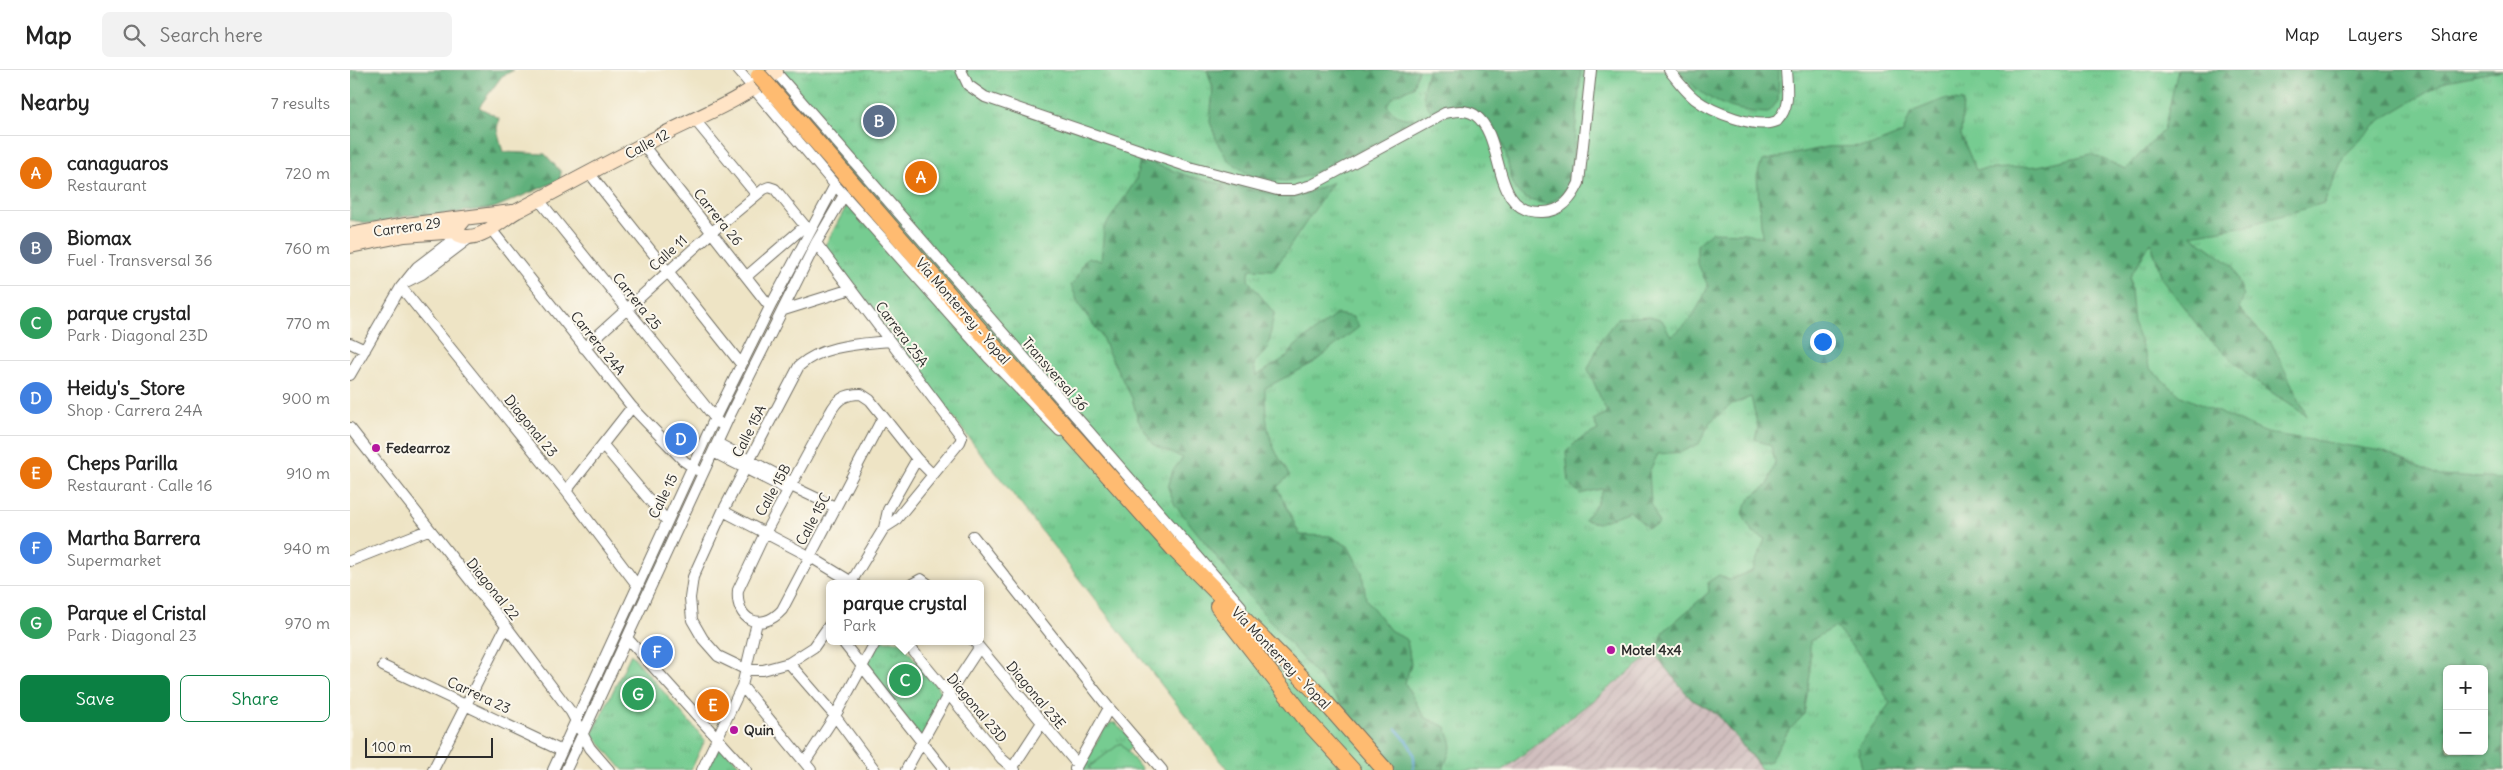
<!DOCTYPE html>
<meta charset="utf-8">
<style>
body{margin:0;font-family:Delius,sans-serif;background:#f2f2f2;color:#222}
.controls{position:absolute;right:15px;bottom:15px;display:grid;overflow:hidden;border-radius:8px;box-shadow:0 1px 4px #0004}
.controls button{width:45px;height:45px;display:grid;place-items:center;padding:0;border:0;border-bottom:1px solid #e0e0e0;background:#fff;color:#222;font:25px sans-serif}
.scale{position:absolute;left:15px;bottom:12px;width:128px;box-sizing:border-box;padding-left:5px;border:2px solid #2b2b2b;border-top:0;font-size:14px;line-height:18px;white-space:nowrap;color:#2b2b2b;-webkit-text-stroke:4px #fbf7ec;paint-order:stroke}
.you{position:absolute;left:1472px;top:271px;width:18px;height:18px;margin:-12px;border:4px solid #fff;border-radius:50%;background:#1a73e8;box-shadow:0 0 0 8px #1a73e833}
.badge{display:grid;place-items:center;width:32px;height:32px;border-radius:50%;background:#0b8043;color:#fff;font-size:16px;font-weight:700}
.pin{position:absolute;translate:-50% -50%;border:2px solid #fff;box-shadow:0 1px 5px #0006}
.popup{position:absolute;left:476px;top:510px;width:158px;height:65px;box-sizing:border-box;display:grid;place-content:center;border-radius:8px;background:#fff;filter:drop-shadow(0 1px 4px #0005);font-size:16px;white-space:nowrap;color:#767676}
.popup b{font-size:19px;color:#222}
.popup::after{content:'';position:absolute;left:50%;top:100%;margin-left:-10px;border:10px solid transparent;border-top-color:#fff}
.list{margin:0;padding:0;list-style:none}
h2{display:flex;justify-content:space-between;align-items:center;height:65px;margin:0;padding:0 20px;font-size:21px}
h2 small{font-size:16px;font-weight:400;color:#767676}
.list li{display:grid;grid-template-columns:32px 1fr auto;gap:15px;align-items:center;box-sizing:border-box;height:75px;padding:0 20px;border-top:1px solid #e0e0e0}
.list b{display:block;font-size:19px;white-space:nowrap}
.list p{margin:0;font-size:16px;white-space:nowrap;color:#767676}
.list em{font-size:16px;font-style:normal;color:#767676}
.actions{display:flex;gap:10px;padding:15px 20px}
.actions a{flex:1;padding:11px 0;border:1px solid #0b8043;border-radius:8px;text-align:center;font-size:18px;color:#0b8043}
.actions .main{background:#0b8043;color:#fff}
.icon{flex:none;width:28px;height:28px;fill:none;stroke:currentColor;stroke-width:2;stroke-linecap:round;stroke-linejoin:round}
.map{position:relative;flex:none;width:2153px;height:700px;overflow:hidden}
header{display:flex;align-items:center;gap:30px;box-sizing:border-box;height:70px;padding:0 25px;background:#fff;border-bottom:1px solid #e0e0e0}
header strong{font-size:24px}
nav{display:flex;gap:28px;margin-inline-start:auto;font-size:18px}
.search{width:350px;height:45px;background:#f2f2f2;display:flex;align-items:center;gap:12px;box-sizing:border-box;padding:0 18px;border-radius:8px;color:#767676;font-size:19px}
main{display:flex}
aside{flex:1;background:#fff}
.map>svg:first-child{display:block}
</style>
<header>
<strong>Map</strong>
<div class="search"><svg class="icon" aria-label="search" viewBox="0 0 24 24"><circle cx="10" cy="10" r="6"/><path d="M15 15l6 6"/></svg>Search here</div>
<nav><a>Map</a><a>Layers</a><a>Share</a></nav>
</header>
<main>
<aside>
<h2>Nearby<small>7 results</small></h2>
<ul class="list">
<li><span class="badge" style="background:#e8710a">A</span><div><b>canaguaros</b><p>Restaurant</p></div><em>720 m</em></li>
<li><span class="badge" style="background:#5c6f8a">B</span><div><b>Biomax</b><p>Fuel · Transversal 36</p></div><em>760 m</em></li>
<li><span class="badge" style="background:#2e9e5b">C</span><div><b>parque crystal</b><p>Park · Diagonal 23D</p></div><em>770 m</em></li>
<li><span class="badge" style="background:#3f7fe0">D</span><div><b>Heidy's_Store</b><p>Shop · Carrera 24A</p></div><em>900 m</em></li>
<li><span class="badge" style="background:#e8710a">E</span><div><b>Cheps Parilla</b><p>Restaurant · Calle 16</p></div><em>910 m</em></li>
<li><span class="badge" style="background:#3f7fe0">F</span><div><b>Martha Barrera</b><p>Supermarket</p></div><em>940 m</em></li>
<li><span class="badge" style="background:#2e9e5b">G</span><div><b>Parque el Cristal</b><p>Park · Diagonal 23</p></div><em>970 m</em></li>
</ul>
<div class="actions"><a class="main">Save</a><a>Share</a></div>
</aside>
<div class="map">
<svg width="2153" height="700" viewBox="0 0 2153 700">
<defs>
<pattern id="industrial-furrows" width="10" height="10" patternUnits="userSpaceOnUse" patternTransform="scale(1.25)"><rect width="10" height="10" fill="#d1bfbf"/><path d="M-1 1l2-2M0 10L10 0M9 11l2-2" fill="none" stroke="#b4a4a4"/></pattern>
<pattern id="grass-tufts" width="24" height="20" patternUnits="userSpaceOnUse" patternTransform="scale(1.25)"><rect width="24" height="20" fill="#76cc91"/><path d="M3 7l-1-3M5 7V3M7 7l1-3M15 17l-1-3M17 17v-4M19 17l1-3" fill="none" stroke="#66af7d"/></pattern>
<pattern id="forest-firs" width="22" height="20" patternUnits="userSpaceOnUse" patternTransform="scale(1.25)"><rect width="22" height="20" fill="#60b07b"/><path d="M5 1l3.5 6h-7zM16 11l3.5 6h-7z" fill="#4f8f65"/></pattern>
</defs>
<rect width="100%" height="100%" fill="#fbf7ec"/>
<filter id="ink" filterUnits="userSpaceOnUse"><feTurbulence type="fractalNoise" baseFrequency=".02" numOctaves="2"/><feDisplacementMap in="SourceGraphic" scale="10" xChannelSelector="R" yChannelSelector="G"/><feConvolveMatrix kernelMatrix="1 2 1 2 8 2 1 2 1" color-interpolation-filters="sRGB"/></filter>
<filter id="wash" filterUnits="userSpaceOnUse"><feTurbulence type="fractalNoise" baseFrequency=".0096" numOctaves="4" result="noise"/><feDisplacementMap in="SourceGraphic" scale="20" xChannelSelector="R" yChannelSelector="G"/><feGaussianBlur stdDeviation="1.12" result="paint"/><feColorMatrix in="noise" values="0 0 0 0 0 0 0 0 0 0 0 0 0 0 0 0 0 1.4 0 .05"/><feComposite in="paint" operator="in"/></filter>
<g filter="url(#wash)">
<rect width="100%" height="100%" fill="#eee4c5"/>
<path fill="url(#industrial-furrows)" d="M1304,583L1341,629L1366,643L1412,700H1153Z"/>
<path fill="url(#grass-tufts)" stroke="#507c5e" fill-rule="evenodd" d="M404,0H2153V700H1412L1366,643L1341,629L1304,583L1153,700H878L612,359L474,177L506,119ZM2097,599H2134V681H2097Z
M530,571H550L595,626L571,668L515,595Z
M281,584L355,670L341,700H273L242,664Z
M760,653H766L786,674L777,681L771,673L739,697L741,700H732L752,662Z
M368,670L393,700H355Z"/>
<path fill="url(#forest-firs)" stroke="#466e53" fill-rule="evenodd" d="M0,0H164L152,6L129,37L149,48L147,59L153,82L195,84L211,102L210,110L144,138L76,146L61,145L23,154L0,150Z
M857,0H1068L1063,17L1045,25L1037,35C1044,46 1051,49 1064,48L1062,53L1050,62L957,106L935,111L901,106L878,90L869,76L860,52L863,18Z
M1078,0H1231L1221,106L1215,123L1198,134C1187,132 1175,131 1167,121C1159,109 1159,94 1155,81C1143,44 1119,28 1082,42C1068,25 1074,18 1078,0Z
M1329,0H1429L1428,31L1418,43C1381,42 1352,30 1329,0Z
M1828,0H2153L2096,11L2032,49L1994,86L1974,133L1896,156L1841,165L1883,196L1894,226L1889,239L1922,274L1957,346L1906,312L1855,265L1812,209L1801,172L1780,207L1784,255L1800,299L1831,326L1917,363L2032,381L2090,406L2153,409V700H1512L1508,677L1540,633L1517,594L1485,557L1460,571V605L1454,645L1439,660L1420,691L1408,694L1366,643L1341,629L1313,595L1308,576L1314,561L1359,522L1358,512L1369,505L1379,510L1402,501L1415,469L1403,463L1392,444L1401,427L1418,415L1425,392L1421,376L1405,369L1408,358L1401,327L1382,334L1360,352L1349,374L1331,382L1308,384L1299,402L1301,433L1309,454L1298,458L1280,441L1248,453L1234,450L1246,435L1254,418L1230,424L1219,413L1216,382L1228,370L1248,360L1243,350L1257,343L1238,299L1252,268L1268,248L1299,246L1312,250L1321,266C1340,254 1350,236 1358,216L1347,192V175L1361,162L1395,163L1412,167L1407,106L1412,91L1477,77L1520,76L1553,63L1561,42L1594,29L1613,31L1611,65L1626,100L1688,96L1741,84L1776,99L1814,59ZM2097,599H2134V681H2097Z
M790,89L844,108L936,127L952,125L983,112L924,200L900,199L898,210L924,243L918,279L904,293L906,306L938,286L945,276L987,244L1003,247L1009,257L963,293L915,318C915,336 916,361 924,378C928,388 935,395 939,406L927,417L950,465L980,466L998,476L1012,502L1016,529L1040,560L1057,570L1061,594L1055,613L1074,647L1096,657L1102,675L1093,700H1048L885,510L825,435L818,418L823,400L833,388L804,375L788,350L782,328L759,284L751,265L729,235L721,215C734,203 728,196 738,187L751,191L754,158L786,110Z"/>
<path fill="#76cc91" stroke="#507c5e" d="M771,673L792,700H741L739,697Z"/>
<g fill="none" stroke-linecap="round" stroke-linejoin="round">
<path stroke="#62a7d7" stroke-width="2.5" d="M1046,659C1057,671 1068,682 1063,700"/>
</g>
</g>
<g filter="url(#ink)">
<g fill="none" stroke-linecap="round" stroke-linejoin="round">
<defs>
<path id="minor" d="M388,0L485,115L638,287L710,361
M424,0L891,536
M611,0L618,15L635,27L839,97L927,120H944L962,115L1095,43C1105,41 1116,39 1125,45C1157,68 1139,145 1193,142C1212,142 1222,128 1229,113L1241,0
M1319,0C1327,10 1335,21 1345,29C1362,42 1407,60 1427,51C1441,36 1437,19 1436,0
M345,50L406,124
M293,75L420,237
M240,104L391,294
M189,130L369,353
M140,158L282,337L334,391L347,400
M466,173L612,367L610,372L545,451L534,458
M397,206L455,156
M58,211L72,204L121,167
M51,217L216,421L287,515
M434,240L501,219
M0,273L15,280
M234,278L362,162L414,119L419,117L425,119L460,162
M0,305L51,217L67,197L109,165
M533,347L432,540C411,563 385,550 388,520L415,463L480,343C487,329 495,324 511,324L520,330L567,389L582,404
M0,358L156,556L221,642L240,678L259,700
M367,373L437,410L441,416L485,437
M253,375L317,451
M363,382L434,418L441,416
M216,421L282,337
M373,441L459,486L505,514
M623,466L759,638L812,700
M0,491L78,460
M500,514L534,458L538,440L567,389
M562,514L571,509L578,514
M480,554L464,577L439,593L413,600H397L368,586L353,569L342,550L340,528L343,507L373,441L449,296C472,275 510,274 539,271
M277,568L396,700
M492,571L594,700
M555,571L652,689L665,700
M624,571L727,694
M439,593L485,646L525,700
M33,596L212,681
M392,616L461,700
M455,692L485,646L526,571
M725,699L759,638
M83,700L156,556
M203,700L364,350L420,237L485,115
M216,700L379,347L466,173L494,125
M352,700L392,616L407,552
M556,700L598,625L629,578
M661,700L691,654"/>
<path id="secondary" d="M114,150L108,157L109,165C128,174 151,150 167,141C213,117 259,92 306,68C347,47 389,32 426,2
M0,165L56,155L162,142
M0,176L55,165L107,161"/>
<path id="trunk" d="M419,17L646,279L824,479L968,624L1035,700
M868,536L959,653L1002,700"/>
</defs>
<use href="#minor" stroke="#6f6c61" stroke-width="12"/>
<use href="#secondary" stroke="#6f6c61" stroke-width="16"/>
<use href="#trunk" stroke="#6f6c61" stroke-width="18"/>
<use href="#minor" stroke="#fff" stroke-width="10"/>
<use href="#secondary" stroke="#ffe4c6" stroke-width="14"/>
<use href="#trunk" stroke="#febb71" stroke-width="16"/>
<defs>
<path id="trunk-bridge" d="M409,6L419,17"/>
</defs>
<use href="#trunk-bridge" stroke="#6f6c61" stroke-width="18" stroke-linecap="butt"/>
<use href="#trunk-bridge" stroke="#febb71" stroke-width="16"/>
</g>
</g>
<g fill="#b5179e" stroke="#fbf7ec" stroke-width="2">
<circle cx="26" cy="378" r="5"/>
<circle cx="1261" cy="580" r="5"/>
<circle cx="384" cy="660" r="5"/>
</g>
<g text-anchor="middle" dominant-baseline="central" stroke-width="4" stroke-linejoin="round" paint-order="stroke">
<g font-size="14" fill="#2b2b2b" stroke="#fbf7ec">
<text transform="translate(297 74) rotate(-28)">Calle 12</text>
<text transform="translate(368 147) rotate(51)">Carrera 26</text>
<text transform="translate(57 157) rotate(-8)">Carrera 29</text>
<text transform="translate(318 183) rotate(-42)">Calle 11</text>
<text transform="translate(287 231) rotate(51)">Carrera 25</text>
<text transform="translate(613 241) rotate(49)">Vía Monterrey - Yopal</text>
<text transform="translate(552 264) rotate(53)">Carrera 25A</text>
<text transform="translate(248 273) rotate(51)">Carrera 24A</text>
<text transform="translate(705 304) rotate(49)">Transversal 36</text>
<text transform="translate(181 356) rotate(51)">Diagonal 23</text>
<text transform="translate(399 361) rotate(-63)">Calle 15A</text>
<text transform="translate(423 420) rotate(-61)">Calle 15B</text>
<text transform="translate(313 426) rotate(-64)">Calle 15</text>
<text transform="translate(463 449) rotate(-62)">Calle 15C</text>
<text transform="translate(143 519) rotate(51)">Diagonal 22</text>
<text transform="translate(931 588) rotate(46)">Vía Monterrey - Yopal</text>
<text transform="translate(129 625) rotate(25)">Carrera 23</text>
<text transform="translate(686 625) rotate(50)">Diagonal 23E</text>
<text transform="translate(627 638) rotate(50)">Diagonal 23D</text>
</g>
<g font-size="14" font-weight="bold" fill="#2b2b2b" stroke="#fbf7ec" text-anchor="start">
<text x="36" y="378">Fedearroz</text>
<text x="1271" y="580">Motel 4x4</text>
<text x="394" y="660">Quin</text>
</g>
</g>
</svg>
<div class="controls">
<button>+</button>
<button>−</button>
</div>
<div class="scale">100 m</div>
<div class="you"></div>
<div class="pin badge" style="left:571px;top:107px;background:#e8710a">A</div>
<div class="pin badge" style="left:529px;top:51px;background:#5c6f8a">B</div>
<div class="pin badge" style="left:555px;top:610px;background:#2e9e5b">C</div>
<div class="popup"><b>parque crystal</b>Park</div>
<div class="pin badge" style="left:331px;top:369px;background:#3f7fe0">D</div>
<div class="pin badge" style="left:363px;top:635px;background:#e8710a">E</div>
<div class="pin badge" style="left:307px;top:582px;background:#3f7fe0">F</div>
<div class="pin badge" style="left:288px;top:624px;background:#2e9e5b">G</div>
</div>
</main>
